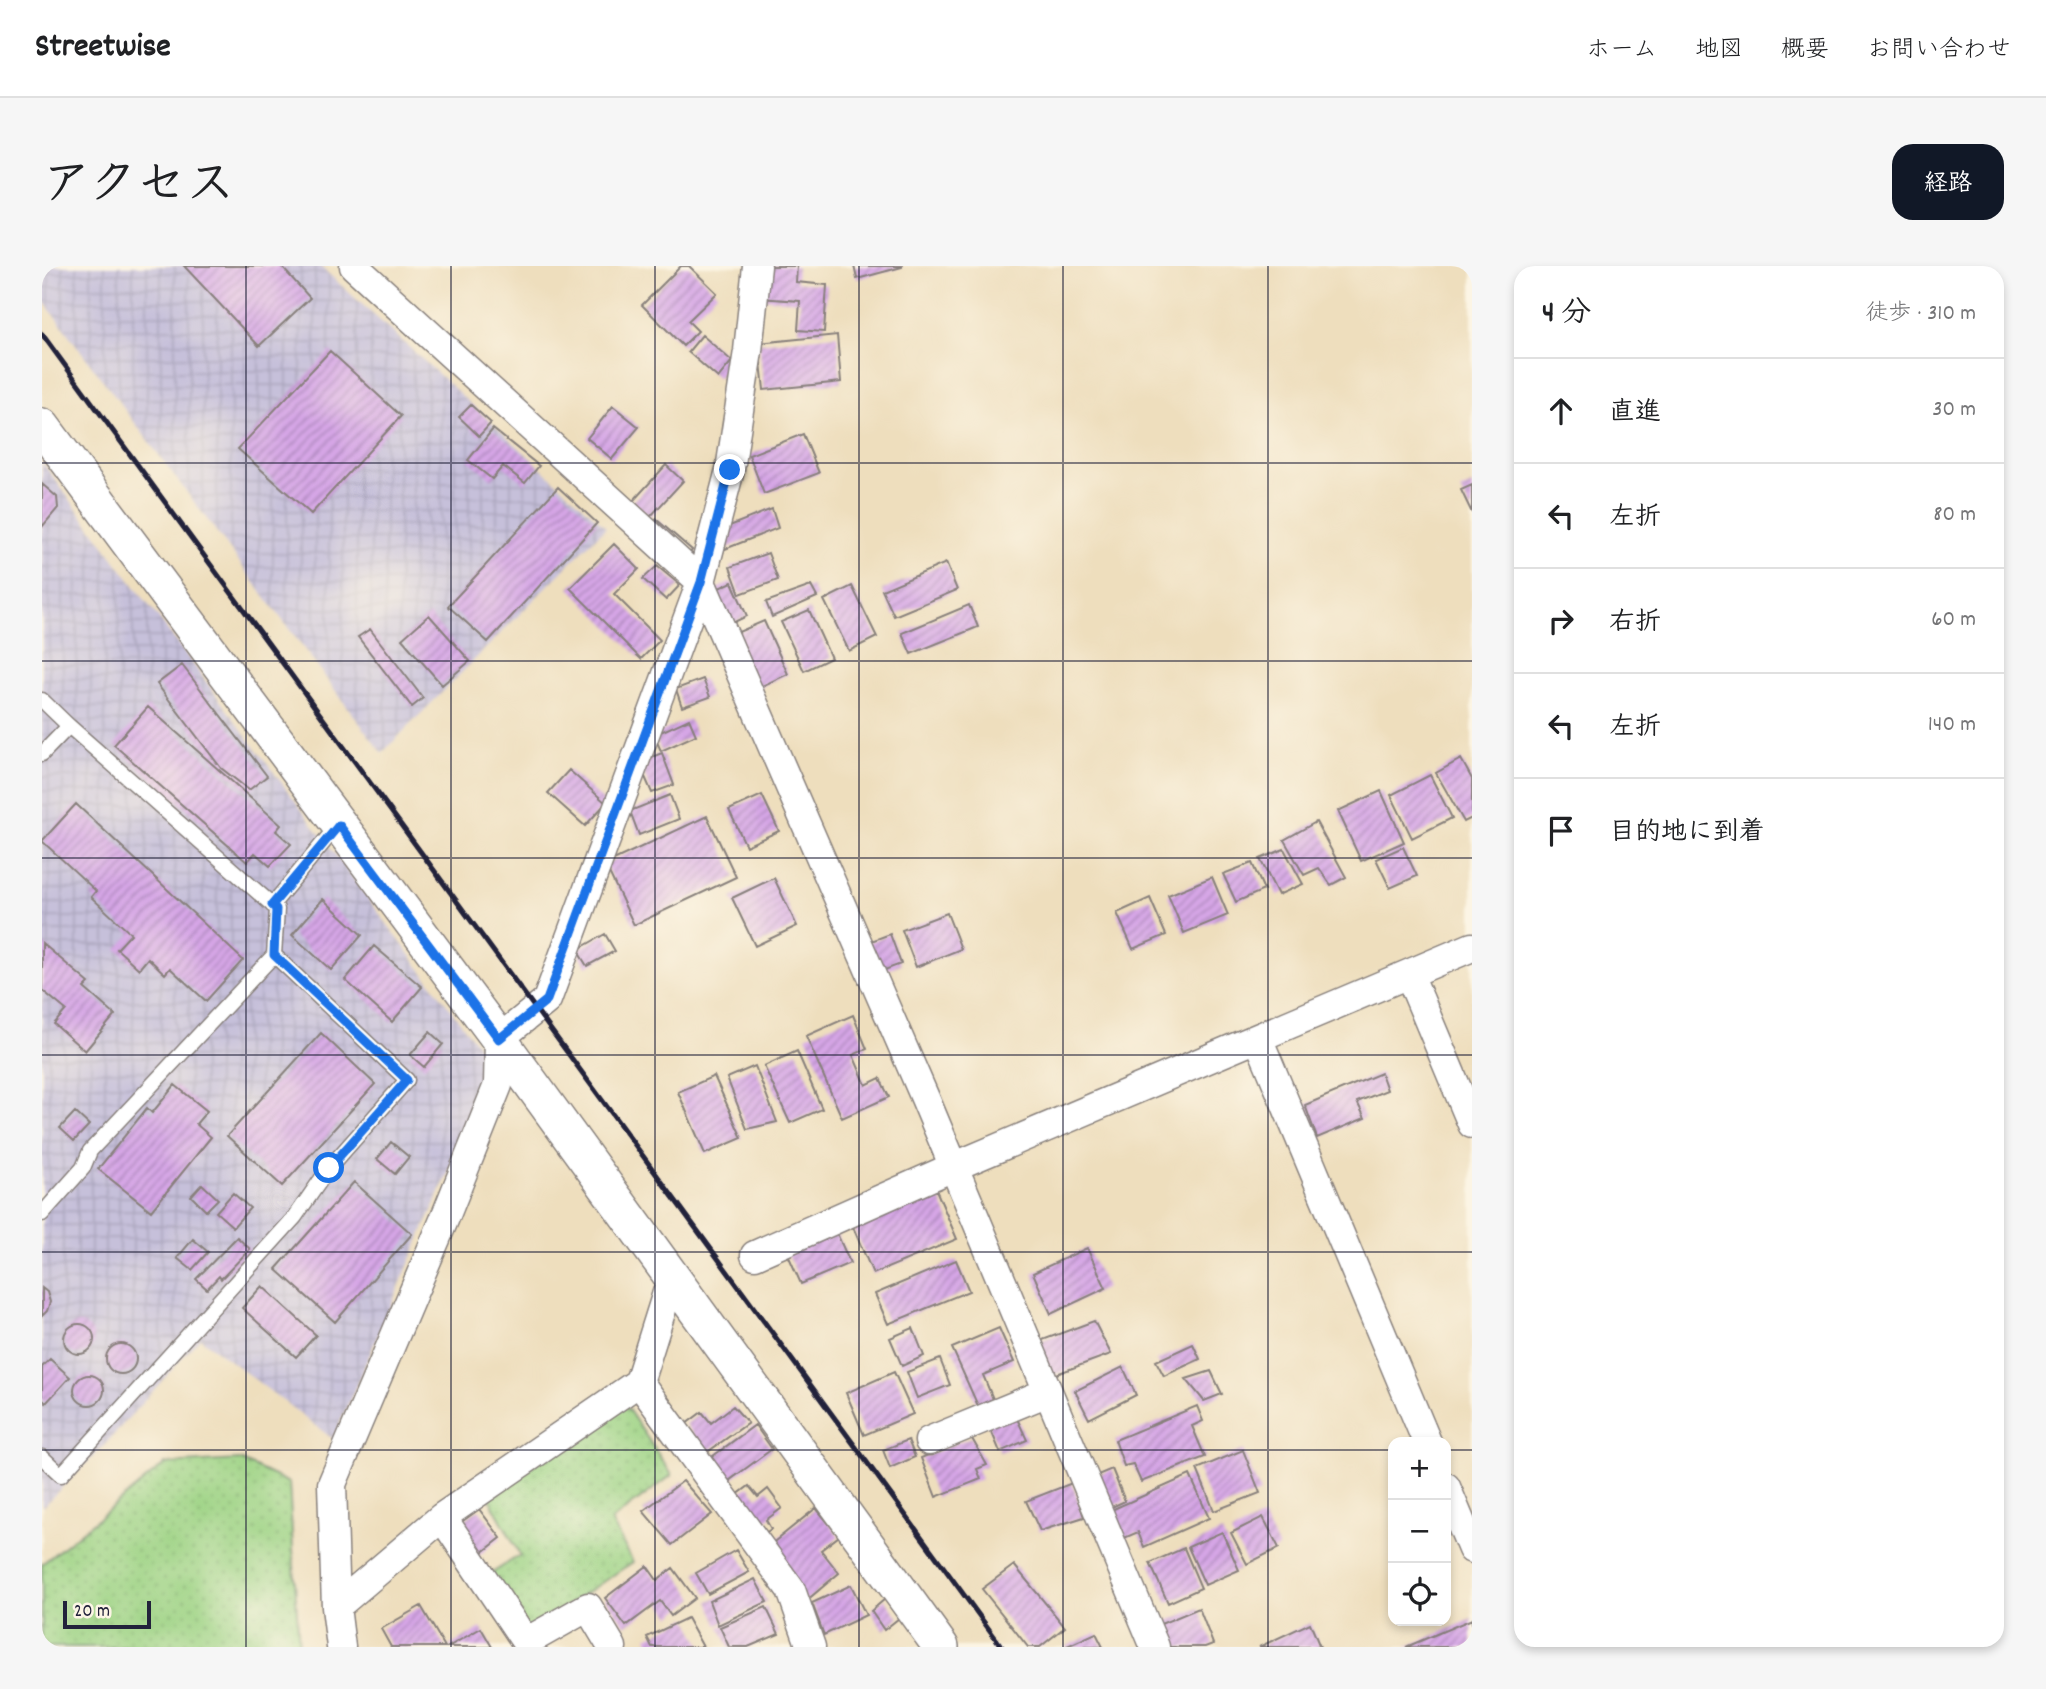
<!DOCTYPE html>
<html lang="ja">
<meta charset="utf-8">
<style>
body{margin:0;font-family:Dekko,"Klee One",sans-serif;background:#f6f6f6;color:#202124}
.controls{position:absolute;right:21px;bottom:21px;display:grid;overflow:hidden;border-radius:14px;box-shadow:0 4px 10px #0003}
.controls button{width:63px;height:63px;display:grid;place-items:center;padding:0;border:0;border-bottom:2px solid #e0e0e0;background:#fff;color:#202124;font:35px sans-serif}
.scale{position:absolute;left:21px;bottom:18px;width:88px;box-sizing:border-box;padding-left:7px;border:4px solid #22223b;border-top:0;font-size:19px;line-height:24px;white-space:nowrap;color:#22223b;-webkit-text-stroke:5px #fcf5e5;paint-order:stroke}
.stop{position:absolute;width:21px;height:21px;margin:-16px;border:5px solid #1a73e8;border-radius:50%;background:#fff}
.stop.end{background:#1a73e8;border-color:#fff;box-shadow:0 2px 7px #0008}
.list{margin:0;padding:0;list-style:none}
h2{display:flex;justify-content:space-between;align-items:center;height:91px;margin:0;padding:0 28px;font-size:30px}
h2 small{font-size:23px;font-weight:400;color:#757577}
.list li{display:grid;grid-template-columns:46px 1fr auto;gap:21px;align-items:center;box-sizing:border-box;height:105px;padding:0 28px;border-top:2px solid #e0e0e0}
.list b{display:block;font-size:26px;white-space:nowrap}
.list em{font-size:23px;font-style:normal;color:#757577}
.icon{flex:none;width:38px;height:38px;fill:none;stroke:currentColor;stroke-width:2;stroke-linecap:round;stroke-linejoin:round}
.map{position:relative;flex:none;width:1430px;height:1381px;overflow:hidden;border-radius:21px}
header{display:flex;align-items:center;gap:42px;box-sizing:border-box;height:98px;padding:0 35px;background:#fff;border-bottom:2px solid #e0e0e0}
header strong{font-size:33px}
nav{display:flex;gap:38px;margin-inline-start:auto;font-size:24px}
.intro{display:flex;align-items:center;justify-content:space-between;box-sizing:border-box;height:168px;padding:0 42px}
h1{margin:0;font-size:49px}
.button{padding:18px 32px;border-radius:21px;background:#111827;color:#fff;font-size:24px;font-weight:700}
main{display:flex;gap:42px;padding:0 42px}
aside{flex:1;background:#fff;border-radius:21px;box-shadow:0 4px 10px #0003}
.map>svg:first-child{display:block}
</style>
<header>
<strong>Streetwise</strong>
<nav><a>ホーム</a><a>地図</a><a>概要</a><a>お問い合わせ</a></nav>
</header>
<div class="intro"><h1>アクセス</h1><a class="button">経路</a></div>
<main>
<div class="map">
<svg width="1430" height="1381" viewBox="0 0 1430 1381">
<defs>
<pattern id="industrial-grid" width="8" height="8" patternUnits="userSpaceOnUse" patternTransform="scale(1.75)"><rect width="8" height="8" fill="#c6c0da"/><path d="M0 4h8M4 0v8" fill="none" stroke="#aaa5bc"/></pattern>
<pattern id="park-dots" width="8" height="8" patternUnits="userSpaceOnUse" patternTransform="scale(1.75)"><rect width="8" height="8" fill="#9cd384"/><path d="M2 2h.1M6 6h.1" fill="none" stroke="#86b573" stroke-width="1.8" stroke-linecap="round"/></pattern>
<pattern id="building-hatch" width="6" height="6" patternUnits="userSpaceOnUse" patternTransform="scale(1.75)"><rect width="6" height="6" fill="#d6a6e6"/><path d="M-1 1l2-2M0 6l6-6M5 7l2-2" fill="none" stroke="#ad87bc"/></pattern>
</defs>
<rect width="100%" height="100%" fill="#fcf5e5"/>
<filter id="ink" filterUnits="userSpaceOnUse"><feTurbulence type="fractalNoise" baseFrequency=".0143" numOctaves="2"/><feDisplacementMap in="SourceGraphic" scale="14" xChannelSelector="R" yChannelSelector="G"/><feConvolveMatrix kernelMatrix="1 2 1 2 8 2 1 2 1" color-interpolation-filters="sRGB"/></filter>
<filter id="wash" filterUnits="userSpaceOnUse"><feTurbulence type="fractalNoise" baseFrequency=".00686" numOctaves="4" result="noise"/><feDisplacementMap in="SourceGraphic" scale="28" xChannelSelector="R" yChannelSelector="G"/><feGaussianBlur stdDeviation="1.57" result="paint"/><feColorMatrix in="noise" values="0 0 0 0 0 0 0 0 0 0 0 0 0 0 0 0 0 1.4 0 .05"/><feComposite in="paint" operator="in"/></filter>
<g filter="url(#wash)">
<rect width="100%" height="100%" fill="#eedebd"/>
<path fill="url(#industrial-grid)" d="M0,0H278L564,261L340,487L0,33Z
M0,196L443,789L438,834L291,1173L158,1072L60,1182L0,1241Z"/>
<path fill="url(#park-dots)" stroke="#5f7a60" stroke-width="2" d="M580,1134L630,1209L569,1255L591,1296L485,1366L447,1309L478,1289L447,1232Z
M198,1194L247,1217L257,1381H0V1298L123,1198Z"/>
<g id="blocks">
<path fill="url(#building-hatch)" d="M142,0H239L268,32L217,80Z
M639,0H647L675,27L646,55L656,65L641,80L600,39Z
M720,0H755L754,16L785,19L782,66L756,64L758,35L717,32Z
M812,0H860V1L815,13Z
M660,69L690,95L676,112L646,86Z
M795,69L799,116L722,124L717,77Z
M288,85L359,150L269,248L196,183Z
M429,139L449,157L437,170L417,151Z
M571,140L597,161L570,193L545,172Z
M451,163L497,200L483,217L461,200L450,213L426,194Z
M761,168L777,207L722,228L707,189Z
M624,199L641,215L608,251L591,235Z
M0,218L15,231L16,242L0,261Z
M1430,219V247L1419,224Z
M516,221L555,257L446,376L406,340Z
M730,243L736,262L678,285L685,261Z
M614,253L650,284L644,295L608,263Z
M572,278L597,303L572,328L618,374L599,393L528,322Z
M726,287L736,314L698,328L688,301Z
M904,297L915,324L852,350L840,324Z
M615,300L638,319L624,334L601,313Z
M690,316L705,350L682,361L668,326Z
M769,320L775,331L730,351L724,336Z
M810,320L835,371L807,385L782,334Z
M927,339L936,361L869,388L860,367Z
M767,344L789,392L762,405L739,356Z
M387,349L428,395L400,419L360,373Z
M722,355L746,408L711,424L687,370Z
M328,363L381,432L370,441L316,371Z
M140,399L225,510L207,524L179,502L115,418Z
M661,413L668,431L640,441L634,423Z
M106,441L239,559L234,565L249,578L228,600L213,587L205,596L72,479Z
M647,453L654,469L619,485L612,469Z
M620,487L632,519L610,527L600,504L607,492Z
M1419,493L1430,513V552L1422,556L1394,507Z
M527,504L564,537L543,560L506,527Z
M1388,509L1410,552L1370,572L1349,529Z
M1339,525L1362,576L1319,595L1296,545Z
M628,529L637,553L597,569L588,545Z
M720,529L737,565L704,580L687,544Z
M34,538L201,694L164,735L128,702L123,708L106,692L97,703L75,683L89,668L49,631L54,625L0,575Z
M665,550L694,611L592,659L563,598Z
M1274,556L1304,611L1289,619L1277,602L1262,609L1242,574Z
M1361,581L1375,610L1348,622L1334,593Z
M1242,583L1261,618L1236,629L1218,593Z
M1210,597L1222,624L1194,636L1181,608Z
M1170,611L1186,649L1142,667L1126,629Z
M732,612L755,660L713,680L690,632Z
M1108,632L1124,669L1091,683L1075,647Z
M281,633L320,669L289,704L250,669Z
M905,647L919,683L874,701L860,664Z
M563,668L573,685L545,700L535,684Z
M848,668L859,698L832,708L821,678Z
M0,677L47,717L42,722L73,749L43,785L12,758L24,744L0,724Z
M332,680L380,721L350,756L303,714Z
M811,749L825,783L811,789L824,819L838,812L847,831L800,852L764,770Z
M388,766L401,778L382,801L368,789Z
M279,767L333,818L240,920L185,870Z
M755,785L780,843L748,857L722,800Z
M713,800L735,856L705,863L685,812Z
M1339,807L1345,824L1315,836L1323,852L1275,872L1263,839Z
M672,810L700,872L663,888L636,826Z
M133,819L165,845L154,858L169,871L109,945L56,903L105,842L110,847Z
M33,846L47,859L32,875L18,862Z
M349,876L367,891L353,908L335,893Z
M312,916L370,968L293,1056L234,1003Z
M160,918L176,933L164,945L149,930Z
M892,919L915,973L831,1008L808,954Z
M191,927L208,942L191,961L174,946Z
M793,963L808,997L759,1018L744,984Z
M195,971L208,983L179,1013L177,1010L165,1023L154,1013Z
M151,973L166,986L150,1004L135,992Z
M1045,982L1064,1022L1009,1048L991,1007Z
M914,994L927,1025L846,1058L833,1028Z
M220,1020L274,1069L254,1091L200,1042Z
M0,1022L5,1026L8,1036L5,1045L0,1050Z
M1052,1055L1069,1088L1009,1110L995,1076Z
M22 1073a15 15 0 1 1 30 0a15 15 0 1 1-30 0Z
M871,1062L882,1090L860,1100L848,1072Z
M957,1062L972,1096L941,1109L951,1133L936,1140L910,1082Z
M64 1093a15 15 0 1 1 30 0a15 15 0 1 1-30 0Z
M1151,1078L1158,1093L1122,1110L1114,1095Z
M8,1093L28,1111L4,1137L0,1133V1101Z
M898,1093L908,1119L875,1132L865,1106Z
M1081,1101L1094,1129L1047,1153L1033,1125Z
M1169,1105L1180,1128L1162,1135L1144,1113Z
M852,1106L871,1148L822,1169L804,1127Z
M32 1124a15 15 0 1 1 30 0a15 15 0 1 1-30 0Z
M691,1140L706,1157L664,1187L644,1158L660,1146L669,1157Z
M1155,1140L1161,1155L1150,1160L1163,1191L1099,1216L1091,1198L1082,1200L1073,1174Z
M972,1146L985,1174L958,1186L946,1157Z
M713,1159L730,1183L684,1217L667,1193Z
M929,1171L945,1199L935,1203L939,1213L894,1231L879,1192Z
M866,1174L873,1191L848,1202L841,1184Z
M1201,1184L1218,1227L1172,1245L1155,1203Z
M1070,1203L1083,1235L1059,1246L1046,1213Z
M1148,1209L1167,1252L1102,1281L1096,1266L1080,1273L1067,1245Z
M641,1215L670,1248L630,1279L601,1245Z
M1030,1217L1042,1251L998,1265L984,1235Z
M707,1220L716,1231L726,1223L740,1242L724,1254L729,1263L719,1270L691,1232Z
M774,1242L797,1270L779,1284L797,1307L764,1335L722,1284Z
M437,1243L459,1272L436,1290L414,1260Z
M1221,1251L1237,1282L1205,1298L1189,1267Z
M1180,1266L1197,1304L1163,1319L1146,1281Z
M1142,1282L1159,1322L1126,1337L1108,1297Z
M694,1284L707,1306L666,1328L654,1307Z
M972,1299L1023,1361L998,1381H986L940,1323Z
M605,1300L615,1314L631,1302L653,1332L629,1350L618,1335L584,1360L563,1332Z
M713,1313L725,1336L676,1359L667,1335Z
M809,1319L824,1349L782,1369L770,1337Z
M843,1333L857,1352L842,1364L829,1345Z
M379,1340L403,1381H349L339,1363Z
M724,1341L737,1368L706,1381H687L678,1361Z
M1157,1342L1171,1378L1163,1381H1116L1109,1362Z
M645,1352L661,1381H610L605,1371Z
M1430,1353V1381H1364Z
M1268,1357L1278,1381H1217Z
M439,1362L450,1381H406Z
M1054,1367L1061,1381H1023Z"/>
</g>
</g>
<g filter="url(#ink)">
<use href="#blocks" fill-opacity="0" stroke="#88807c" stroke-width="2"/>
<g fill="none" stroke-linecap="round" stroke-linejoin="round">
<defs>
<path id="service" d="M0,434L27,460L235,643L232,689L365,814L287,902L253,951L19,1209L0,1191
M0,488L27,460
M230,639L296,559
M0,948L41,902L48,885L232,689"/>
<path id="minor" d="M312,0L659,316L883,832L1113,1381
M1367,708L1430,858
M1216,772L1385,1176
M713,989L911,901L1430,681
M597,1116L749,1324L769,1381
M887,1175L1006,1126
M1404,1221L1430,1283
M400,1251L484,1376L546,1341L570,1381
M294,1341L400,1251L597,1116L630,1011
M299,1381L294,1341L290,1218L402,954L456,819L457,773L505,734L659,316L688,204L706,85L715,0"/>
<path id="tertiary" d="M0,160L457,773L899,1381"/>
</defs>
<use href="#service" stroke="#88807c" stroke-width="17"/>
<use href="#minor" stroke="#88807c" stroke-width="31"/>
<use href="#tertiary" stroke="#88807c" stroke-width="38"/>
<use href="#service" stroke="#fff" stroke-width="14"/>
<use href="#minor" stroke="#fff" stroke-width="28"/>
<use href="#tertiary" stroke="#fff" stroke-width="35"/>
<path stroke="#22223b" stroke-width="5" d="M0,68L960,1381"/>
</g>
</g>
<g fill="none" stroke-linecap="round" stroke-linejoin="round" filter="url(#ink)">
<path stroke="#1a73e8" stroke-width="9" d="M287,902L365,814L232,689L234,643L230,639L297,559L457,773L505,734L659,316L688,204"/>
</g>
<path fill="none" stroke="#22223b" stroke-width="2" stroke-opacity="0.55" d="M204,0V1381M409,0V1381M613,0V1381M817,0V1381M1021,0V1381M1226,0V1381M0,197H1430M0,395H1430M0,592H1430M0,789H1430M0,986H1430M0,1184H1351M1404,1184H1430"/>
</svg>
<div class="controls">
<button>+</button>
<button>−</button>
<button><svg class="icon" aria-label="locate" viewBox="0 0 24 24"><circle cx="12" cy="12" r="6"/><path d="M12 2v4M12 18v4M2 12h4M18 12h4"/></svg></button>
</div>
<div class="scale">20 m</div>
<div class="stop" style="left:287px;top:902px"></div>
<div class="stop end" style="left:688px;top:204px"></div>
</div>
<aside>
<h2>4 分<small>徒歩 · 310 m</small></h2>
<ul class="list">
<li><svg class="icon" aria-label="ahead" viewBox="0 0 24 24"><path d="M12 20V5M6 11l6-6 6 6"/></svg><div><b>直進</b></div><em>30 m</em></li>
<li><svg class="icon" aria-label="left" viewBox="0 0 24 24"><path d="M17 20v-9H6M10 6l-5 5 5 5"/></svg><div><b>左折</b></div><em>80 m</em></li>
<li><svg class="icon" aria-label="right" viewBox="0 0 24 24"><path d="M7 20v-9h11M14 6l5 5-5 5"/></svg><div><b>右折</b></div><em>60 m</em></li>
<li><svg class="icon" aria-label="left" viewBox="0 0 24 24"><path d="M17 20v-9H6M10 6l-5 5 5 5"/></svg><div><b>左折</b></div><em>140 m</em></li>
<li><svg class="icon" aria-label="arrive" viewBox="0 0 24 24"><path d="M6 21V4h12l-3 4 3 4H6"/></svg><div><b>目的地に到着</b></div></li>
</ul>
</aside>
</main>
